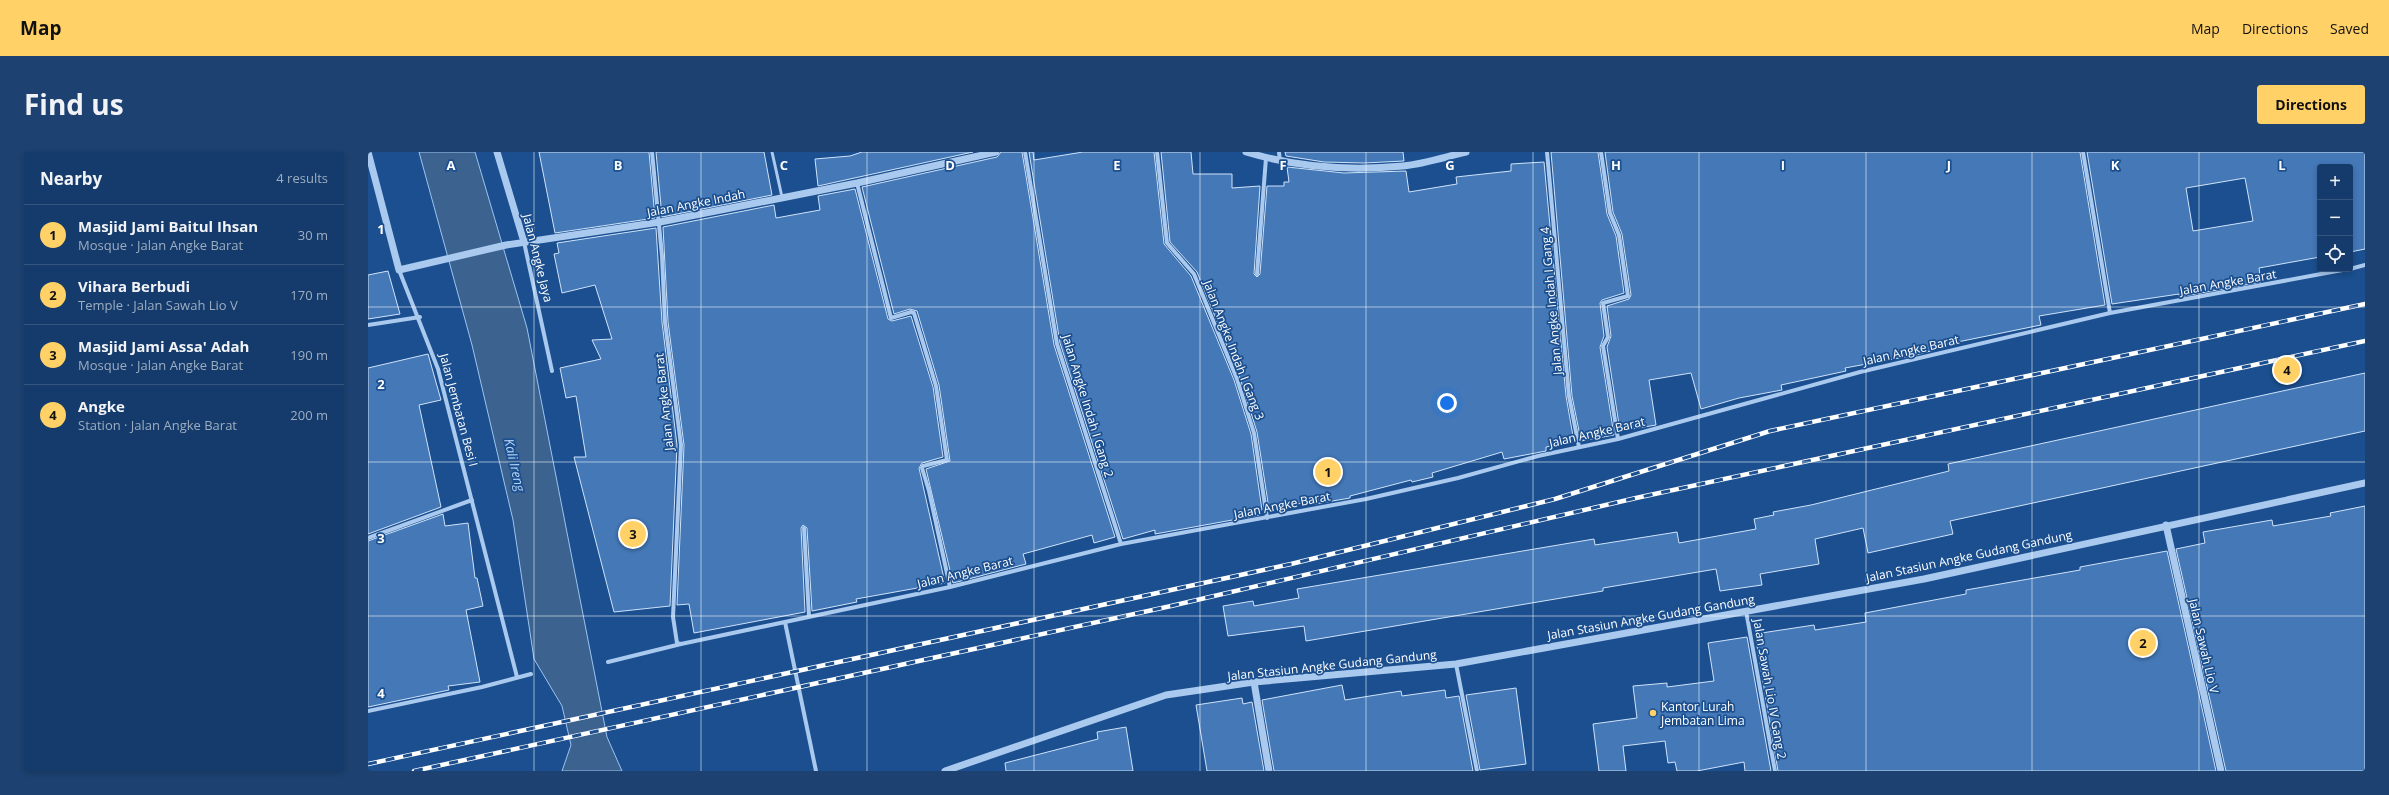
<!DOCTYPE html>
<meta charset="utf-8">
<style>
body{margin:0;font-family:"Open Sans",sans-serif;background:#1d4271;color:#f1f3f6}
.controls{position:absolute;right:12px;top:12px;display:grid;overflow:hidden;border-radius:4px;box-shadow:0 2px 6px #0003}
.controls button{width:36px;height:36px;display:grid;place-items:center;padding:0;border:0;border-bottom:1px solid #33557e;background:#143b6b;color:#f1f3f6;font:20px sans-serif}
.you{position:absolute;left:1079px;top:251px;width:14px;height:14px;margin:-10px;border:3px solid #fff;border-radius:50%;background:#1a73e8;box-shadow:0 0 0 6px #1a73e833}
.badge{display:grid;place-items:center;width:26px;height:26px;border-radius:50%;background:#ffd166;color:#111;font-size:13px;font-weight:700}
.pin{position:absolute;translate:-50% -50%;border:2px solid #fff;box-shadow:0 1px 4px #0006}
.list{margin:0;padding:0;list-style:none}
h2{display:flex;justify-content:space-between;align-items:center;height:52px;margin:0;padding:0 16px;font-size:17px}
h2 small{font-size:13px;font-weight:400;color:#9dadc1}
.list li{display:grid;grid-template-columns:26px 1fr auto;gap:12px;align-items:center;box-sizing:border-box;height:60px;padding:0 16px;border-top:1px solid #33557e}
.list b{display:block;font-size:15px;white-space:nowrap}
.list p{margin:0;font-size:13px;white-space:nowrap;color:#9dadc1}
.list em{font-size:13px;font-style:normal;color:#9dadc1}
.icon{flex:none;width:22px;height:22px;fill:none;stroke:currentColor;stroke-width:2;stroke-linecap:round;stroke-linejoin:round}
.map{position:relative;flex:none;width:1997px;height:619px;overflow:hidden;border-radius:4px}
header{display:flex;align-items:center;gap:24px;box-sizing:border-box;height:56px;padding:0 20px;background:#ffd166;color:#111}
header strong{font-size:19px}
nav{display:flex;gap:22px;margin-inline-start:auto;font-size:14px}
.intro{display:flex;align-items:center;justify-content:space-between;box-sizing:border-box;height:96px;padding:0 24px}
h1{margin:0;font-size:28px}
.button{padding:10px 18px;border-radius:4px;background:#ffd166;color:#111;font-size:14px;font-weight:700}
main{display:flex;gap:24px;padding:0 24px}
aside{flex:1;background:#143b6b;border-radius:4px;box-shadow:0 2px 6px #0003}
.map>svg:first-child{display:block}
</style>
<header>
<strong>Map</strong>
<nav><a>Map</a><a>Directions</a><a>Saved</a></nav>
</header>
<div class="intro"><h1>Find us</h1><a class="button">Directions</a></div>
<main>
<aside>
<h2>Nearby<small>4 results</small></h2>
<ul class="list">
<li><span class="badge">1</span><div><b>Masjid Jami Baitul Ihsan</b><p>Mosque · Jalan Angke Barat</p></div><em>30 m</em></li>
<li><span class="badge">2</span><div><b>Vihara Berbudi</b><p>Temple · Jalan Sawah Lio V</p></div><em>170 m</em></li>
<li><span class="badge">3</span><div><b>Masjid Jami Assa' Adah</b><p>Mosque · Jalan Angke Barat</p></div><em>190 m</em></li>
<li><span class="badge">4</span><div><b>Angke</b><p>Station · Jalan Angke Barat</p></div><em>200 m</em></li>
</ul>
</aside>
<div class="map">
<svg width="1997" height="619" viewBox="0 0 1997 619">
<rect width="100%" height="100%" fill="#1b4f8f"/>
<path fill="#3c6290" stroke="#9cc4f0" d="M51,0H107L159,176L239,585L254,619H194L203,593L194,554L166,507L145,368L104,193Z"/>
<path fill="#4478b7" stroke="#cfe3fa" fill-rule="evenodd" d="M171,0H281L287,66L187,81Z
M288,0H396L404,43L294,65Z
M494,0H605L450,34L447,7L482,4Z
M633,0H654L686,193L747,385L726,391L724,383L655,402L658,412L585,431L558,317L582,309L571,233L549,159L542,157L526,162L494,35L629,5Z
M661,0H665L666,8L715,0H786L796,92L823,124L866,228L883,282L894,358L891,359L892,363L787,382V378L755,387L692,191Z
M793,0H823L825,22H864V36L892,34L886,122L889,125L892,122L899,34H916V30H921L919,15L976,21L1038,19L1041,40L1089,32L1088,25L1143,19V12L1176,10L1198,244L1206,290L1178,295V299L1136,307L1134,300L1064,321L1065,325L1044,330L1043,328L982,344V346L947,352L946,349L901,357L889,280L872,226L829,120L802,90Z
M917,0H1035L1036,9L996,11L956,10L918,4Z
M1183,0H1230L1239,62L1248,84L1256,141L1234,148L1232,151L1236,184L1232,195L1246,283L1213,289L1204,244Z
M1237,0H1712L1737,153L1671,164L1673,173L1565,195L1566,198L1548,203L1477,216L1478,219L1413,233L1414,238L1371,246L1333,257L1323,221L1281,228L1288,273L1252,279L1239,195L1243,184L1239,154L1261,147L1263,143L1254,82L1245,60Z
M1719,0H1997V97L1982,100V15H1952V105L1891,116L1893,130L1811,145V142L1744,152ZM1877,26L1885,69L1825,79L1818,36Z
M487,37L520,167L524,169L543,164L565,235L575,305L554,311L551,316L577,431L488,447L489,450L444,459L439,376L435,373L433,376L437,460L326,481L321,452L309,453L316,293L300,170L295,75L406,53L408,66L452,58L450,44Z
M288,76L294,170L309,293L302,454L246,460L206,305H218L208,244L198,246L192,216L233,207L224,188L244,187L227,133L194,141L186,102L191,101L189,91Z
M20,119L32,162L0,167V123Z
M60,202L73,248L51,253L73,355L0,382V216Z
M1997,221V279L1582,369L1585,382L1500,401L1495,376L1447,387L1451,412L1392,422L1394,433L1352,439L1348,417L1235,436V439L938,489L936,474L860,484L855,454L885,449L886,454L931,446L929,437L1226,387L1227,393L1309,380L1311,391L1388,377L1386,367L1406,363L1405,360L1443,353L1581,319L1580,312Z
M1997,354V619H1858L1808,397L1837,391L1835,380L1904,368L1905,374L1963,364L1962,361Z
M75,362L77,374L100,371L107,426H109L115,454L98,458L112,530L80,534L81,538L0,555V389Z
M1799,399L1848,619H1410L1387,482L1446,473L1447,478L1498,470L1497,461L1598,442V438L1712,418V415Z
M1379,485L1403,619H1377L1376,610L1329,619H1309L1307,610L1300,611L1297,589L1255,594L1258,619H1231L1225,572L1269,566L1265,534L1299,531V535L1346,529L1340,491Z
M974,533L977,548L1033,539L1034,544L1077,538L1078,546L1091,544L1105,619H906L894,548Z
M1148,536L1158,612L1112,618L1098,543Z
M874,546L875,552L884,550L896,619H839L828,553Z
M758,575L765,619H638L637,611L730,587L729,580Z"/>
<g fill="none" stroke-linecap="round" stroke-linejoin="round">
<path stroke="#a9c9ee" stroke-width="3" d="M404,0L414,45"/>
<path stroke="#a9c9ee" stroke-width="4" d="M284,0L294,104L297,170L313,293L305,465L309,491L313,492
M657,0L689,192L753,392
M789,0L799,91L826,122L869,227L886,281L899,366
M911,0L912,10
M1179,0L1201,244L1211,295
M1233,0L1242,61L1251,83L1260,144L1235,151L1240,185L1235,194L1250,287
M1715,0L1742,161
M489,31L523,166L543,160L546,161L568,234L579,308L555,314L554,316L561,339L582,435
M156,90L184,219
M1982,117L1997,113
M31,118L70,217L149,525
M889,122L898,6
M0,173L52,165
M436,376L441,464
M0,386L104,348
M1378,459L1407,619
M417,470L448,619
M240,510L313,492L582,435L753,392L998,347L1090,326L1170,304L1250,287L1492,220L1742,161L1980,117
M1088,512L1109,619
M0,559L114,535L163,522"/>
<path stroke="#a9c9ee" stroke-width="7" d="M0,0L31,118L138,93L292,70L489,31L628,0
M129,0L156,90
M878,0C928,15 983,19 1035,14C1056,12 1077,5 1098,0
M1798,373L1853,619
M886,530L901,619
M577,619L798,543L886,530L1088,512L1556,427L1997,331"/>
<defs>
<path id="rail" d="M0,612L923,412L1187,347L1402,279L1997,152
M46,619L803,454L1268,346L1997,189"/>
</defs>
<use href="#rail" stroke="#fff" stroke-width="4.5"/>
<use href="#rail" stroke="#1b4f8f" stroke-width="3" stroke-dasharray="9" stroke-linecap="butt"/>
</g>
<path fill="none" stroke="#fff" stroke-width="1" stroke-opacity="0.55" d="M166,0V619M333,0V619M499,0V619M666,0V619M832,0V619M998,0V619M1165,0V619M1331,0V619M1498,0V619M1664,0V619M1831,0V619M0,155H1997M0,310H1997M0,464H1997"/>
<circle fill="#ffd166" stroke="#1b4f8f" stroke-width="1.5" cx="1285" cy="561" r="4"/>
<g text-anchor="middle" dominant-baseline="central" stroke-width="3.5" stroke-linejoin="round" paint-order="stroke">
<g font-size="12" fill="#fff" stroke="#1b4f8f">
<text transform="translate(328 51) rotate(-11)">Jalan Angke Indah</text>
<text transform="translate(170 106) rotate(76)">Jalan Angke Jaya</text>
<text transform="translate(1860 130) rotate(-10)">Jalan Angke Barat</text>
<text transform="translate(1183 149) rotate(-95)">Jalan Angke Indah I Gang 4</text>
<text transform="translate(866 198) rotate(69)">Jalan Angke Indah I Gang 3</text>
<text transform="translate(1543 198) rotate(-13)">Jalan Angke Barat</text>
<text transform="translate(296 250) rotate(-96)">Jalan Angke Barat</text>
<text transform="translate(720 254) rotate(73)">Jalan Angke Indah I Gang 2</text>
<text transform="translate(91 258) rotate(75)">Jalan Jembatan Besi I</text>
<text transform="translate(1229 280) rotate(-13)">Jalan Angke Barat</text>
<text transform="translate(914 353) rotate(-11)">Jalan Angke Barat</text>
<text transform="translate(1601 404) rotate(-12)">Jalan Stasiun Angke Gudang Gandung</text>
<text transform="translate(597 420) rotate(-14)">Jalan Angke Barat</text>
<text transform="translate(1283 465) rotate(-10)">Jalan Stasiun Angke Gudang Gandung</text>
<text transform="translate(1836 494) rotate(77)">Jalan Sawah Lio V</text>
<text transform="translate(964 513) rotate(-6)">Jalan Stasiun Angke Gudang Gandung</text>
<text transform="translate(1402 537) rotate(80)">Jalan Sawah Lio IV Gang 2</text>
</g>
<g font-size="12" fill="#fff" stroke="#1b4f8f" text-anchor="start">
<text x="1293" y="554">Kantor Lurah<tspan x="1293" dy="14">Jembatan Lima</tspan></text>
</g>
<g font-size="13" font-style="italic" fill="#b5d3f5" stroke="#1b4f8f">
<text transform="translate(147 313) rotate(77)">Kali Ireng</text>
</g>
</g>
<g font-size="13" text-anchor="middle" font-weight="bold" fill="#fff" stroke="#1b4f8f" stroke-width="3.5" stroke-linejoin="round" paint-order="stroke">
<text x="83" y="18">A</text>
<text x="250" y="18">B</text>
<text x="416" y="18">C</text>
<text x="582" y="18">D</text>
<text x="749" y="18">E</text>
<text x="915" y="18">F</text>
<text x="1082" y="18">G</text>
<text x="1248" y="18">H</text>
<text x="1415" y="18">I</text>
<text x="1581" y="18">J</text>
<text x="1747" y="18">K</text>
<text x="1914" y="18">L</text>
<text x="13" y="82">1</text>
<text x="13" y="237">2</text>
<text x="13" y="391">3</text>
<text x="13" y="546">4</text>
</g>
</svg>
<div class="controls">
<button>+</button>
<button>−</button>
<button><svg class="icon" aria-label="locate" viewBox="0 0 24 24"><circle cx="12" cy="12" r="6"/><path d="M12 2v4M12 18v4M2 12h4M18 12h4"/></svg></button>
</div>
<div class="you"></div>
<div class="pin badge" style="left:960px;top:320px">1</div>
<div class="pin badge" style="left:1775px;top:491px">2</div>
<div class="pin badge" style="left:265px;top:382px">3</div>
<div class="pin badge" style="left:1919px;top:218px">4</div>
</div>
</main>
